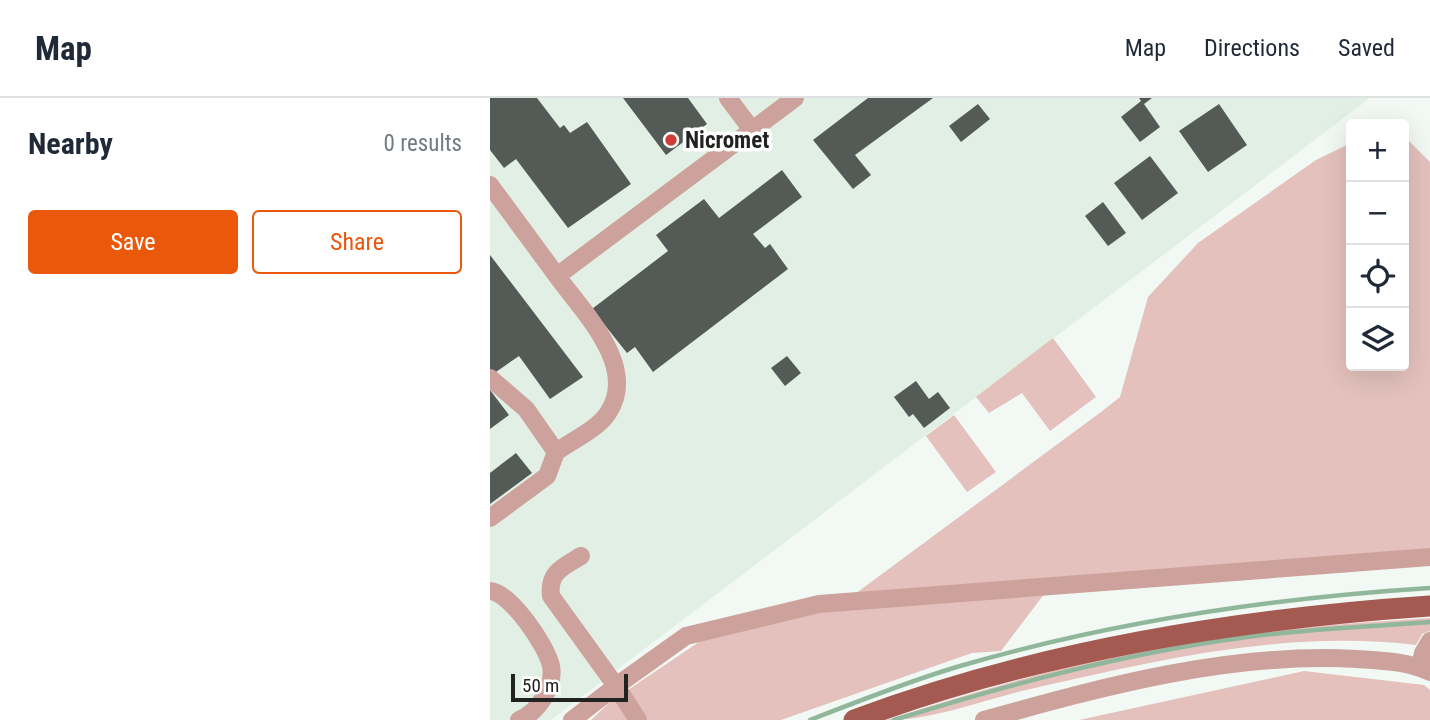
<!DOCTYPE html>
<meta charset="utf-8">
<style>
body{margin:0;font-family:"Roboto Condensed",sans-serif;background:#f6f6f7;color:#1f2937}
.controls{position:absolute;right:21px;top:21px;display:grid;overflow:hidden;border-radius:7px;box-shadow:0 7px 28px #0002}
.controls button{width:63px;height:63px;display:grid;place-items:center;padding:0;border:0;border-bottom:2px solid #e0e1e3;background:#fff;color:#1f2937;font:35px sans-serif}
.scale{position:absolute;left:21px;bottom:18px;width:117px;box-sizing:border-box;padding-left:7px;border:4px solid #212321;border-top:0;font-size:19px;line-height:24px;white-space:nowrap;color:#212321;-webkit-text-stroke:5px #fff;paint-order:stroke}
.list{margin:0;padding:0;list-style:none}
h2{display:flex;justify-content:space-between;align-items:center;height:91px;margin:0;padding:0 28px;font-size:30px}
h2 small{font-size:23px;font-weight:400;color:#747a83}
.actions{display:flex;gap:14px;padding:21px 28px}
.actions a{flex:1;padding:16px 0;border:2px solid #ea580c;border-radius:7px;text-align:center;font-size:24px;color:#ea580c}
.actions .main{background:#ea580c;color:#fff}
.icon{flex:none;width:38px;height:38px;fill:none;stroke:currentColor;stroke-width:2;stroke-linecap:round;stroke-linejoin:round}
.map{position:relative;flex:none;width:940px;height:622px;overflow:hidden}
header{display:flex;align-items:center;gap:42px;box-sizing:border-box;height:98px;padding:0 35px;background:#fff;border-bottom:2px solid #e0e1e3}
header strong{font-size:33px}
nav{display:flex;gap:38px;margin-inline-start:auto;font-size:24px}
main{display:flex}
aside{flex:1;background:#fff}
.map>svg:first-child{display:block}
</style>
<header>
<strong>Map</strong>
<nav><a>Map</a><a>Directions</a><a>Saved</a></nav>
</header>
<main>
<aside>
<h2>Nearby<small>0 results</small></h2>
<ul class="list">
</ul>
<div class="actions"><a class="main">Save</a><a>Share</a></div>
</aside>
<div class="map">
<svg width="940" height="622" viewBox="0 0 940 622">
<rect width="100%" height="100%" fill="#f2f9f4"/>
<path fill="#e1efe5" d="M0,0H880L61,622H0Z"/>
<path fill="#e4c1bc" d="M914,38L940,64V453L564,483L511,553L482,555L291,622H101L120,604L246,519L346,510L611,314L630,299L658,199L708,145L826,62L861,45V268H914Z
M563,240L606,299L560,333L532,295L499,315L486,299Z
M464,317L506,374L477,394L436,338Z
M940,520V533L932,536L926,547C794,531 664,563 536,592C489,603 444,622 396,622C482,595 570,568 659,551C751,533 846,526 940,520Z
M814,573L934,587L940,592V622H589Z"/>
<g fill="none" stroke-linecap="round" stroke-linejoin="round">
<path stroke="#90b79b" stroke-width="4.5" d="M320,622C369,603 419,583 470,568C622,524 782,500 940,490
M404,622C517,587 632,556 750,540C813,531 877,529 940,524"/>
</g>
<path fill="#545a56" d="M0,0H47L70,30L74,27L80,35L97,24L141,86L78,130L26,61L14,70L0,52Z
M133,0H198L217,26L176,57Z
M378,0H443L365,57L381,77L363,91L323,42Z
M649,0H662L654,6L670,29L650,44L631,19L651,3Z
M488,6L500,21L471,44L459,28Z
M729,6L757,47L718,74L689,33Z
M660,58L688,95L652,122L624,85Z
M292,72L312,99L263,136L275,150L280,146L298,171L163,274L145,249L137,255L102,211L178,153L166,137L214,101L229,120Z
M613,104L636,135L618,148L595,118Z
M0,157L93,279L60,301L29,258L3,276L0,272Z
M297,258L311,275L295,288L281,270Z
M426,283L439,301L448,294L460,310L434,330L423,316L419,319L404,299Z
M0,292L19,317L0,331Z
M26,355L42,375L0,406V375Z"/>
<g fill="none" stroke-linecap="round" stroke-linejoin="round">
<path stroke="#cea29c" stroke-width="18" d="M238,0L262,32
M0,87L67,178L305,0
M0,280L36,311L66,354C81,343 108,331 118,315C149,269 93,214 67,178
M0,420L57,378L66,354
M91,458C73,469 58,474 61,498L126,588L196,538L329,506L940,459
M0,493C20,494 57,548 61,568C65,589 48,614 29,622
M930,569L933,555L940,543
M82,622L126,588L148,622
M494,622C615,588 740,554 867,561C892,563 917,563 940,574"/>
<path stroke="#a55a51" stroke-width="21" d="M364,622C548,553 745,521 940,508"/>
</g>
<circle fill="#cb3d35" stroke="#fff" stroke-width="2.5" cx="181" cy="42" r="7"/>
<g text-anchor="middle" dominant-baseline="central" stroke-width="7" stroke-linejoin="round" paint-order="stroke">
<g font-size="23" font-weight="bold" fill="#212321" stroke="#fff" text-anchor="start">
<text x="195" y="42">Nicromet</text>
</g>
</g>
</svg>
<div class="controls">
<button>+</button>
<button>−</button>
<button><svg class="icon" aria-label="locate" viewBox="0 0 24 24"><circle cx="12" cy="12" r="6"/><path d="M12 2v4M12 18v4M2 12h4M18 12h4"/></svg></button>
<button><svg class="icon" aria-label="layers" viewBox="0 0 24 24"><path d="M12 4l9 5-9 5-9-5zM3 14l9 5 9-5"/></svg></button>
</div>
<div class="scale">50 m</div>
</div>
</main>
